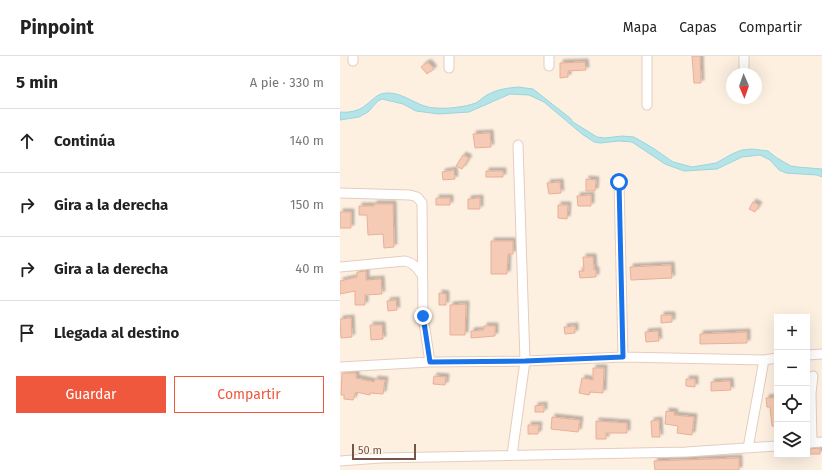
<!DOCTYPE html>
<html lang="es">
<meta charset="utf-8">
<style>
body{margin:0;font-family:"Fira Sans",sans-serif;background:#f6f6f6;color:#222}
.controls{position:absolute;right:12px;bottom:12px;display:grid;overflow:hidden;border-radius:0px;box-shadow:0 4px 16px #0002}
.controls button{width:36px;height:36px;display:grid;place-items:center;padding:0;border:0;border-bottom:1px solid #e0e0e0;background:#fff;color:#222;font:20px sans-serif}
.compass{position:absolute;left:386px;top:12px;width:36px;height:36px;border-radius:50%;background:#fff;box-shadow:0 4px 16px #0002;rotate:178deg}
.scale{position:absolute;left:12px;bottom:10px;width:64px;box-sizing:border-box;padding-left:4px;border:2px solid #765446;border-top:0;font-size:11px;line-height:14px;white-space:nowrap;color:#765446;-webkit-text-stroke:3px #fff4e8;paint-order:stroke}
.stop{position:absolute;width:12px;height:12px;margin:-9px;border:3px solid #1a73e8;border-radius:50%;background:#fff}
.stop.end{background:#1a73e8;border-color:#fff;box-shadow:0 1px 4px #0008}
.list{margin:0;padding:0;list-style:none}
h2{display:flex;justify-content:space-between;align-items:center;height:52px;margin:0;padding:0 16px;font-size:17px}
h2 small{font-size:13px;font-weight:400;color:#767676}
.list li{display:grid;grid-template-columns:26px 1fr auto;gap:12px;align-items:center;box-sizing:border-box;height:64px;padding:0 16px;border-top:1px solid #e0e0e0}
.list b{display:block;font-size:15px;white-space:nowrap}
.list em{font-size:13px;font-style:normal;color:#767676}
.actions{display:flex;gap:8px;padding:12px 16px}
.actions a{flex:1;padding:9px 0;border:1px solid #f0583d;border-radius:0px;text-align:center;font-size:14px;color:#f0583d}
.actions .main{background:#f0583d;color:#fff}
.icon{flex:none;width:22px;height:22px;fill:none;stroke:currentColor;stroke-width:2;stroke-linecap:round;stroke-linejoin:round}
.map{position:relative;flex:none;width:482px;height:414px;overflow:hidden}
header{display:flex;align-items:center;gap:24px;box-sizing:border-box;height:56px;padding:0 20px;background:#fff;border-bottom:1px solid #e0e0e0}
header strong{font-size:19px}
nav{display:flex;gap:22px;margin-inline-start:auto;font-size:14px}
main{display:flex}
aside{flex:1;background:#fff}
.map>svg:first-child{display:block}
</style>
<header>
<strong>Pinpoint</strong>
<nav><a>Mapa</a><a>Capas</a><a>Compartir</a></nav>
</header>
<main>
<aside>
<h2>5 min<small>A pie · 330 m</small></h2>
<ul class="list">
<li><svg class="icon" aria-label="ahead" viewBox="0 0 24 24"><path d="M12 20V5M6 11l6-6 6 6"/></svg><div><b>Continúa</b></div><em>140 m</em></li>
<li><svg class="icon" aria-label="right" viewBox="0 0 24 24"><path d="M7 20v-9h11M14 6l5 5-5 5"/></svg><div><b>Gira a la derecha</b></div><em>150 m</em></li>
<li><svg class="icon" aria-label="right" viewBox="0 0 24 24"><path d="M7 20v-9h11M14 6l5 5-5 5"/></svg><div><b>Gira a la derecha</b></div><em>40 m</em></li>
<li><svg class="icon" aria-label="arrive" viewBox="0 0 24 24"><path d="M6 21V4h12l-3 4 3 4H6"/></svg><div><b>Llegada al destino</b></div></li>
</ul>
<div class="actions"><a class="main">Guardar</a><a>Compartir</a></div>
</aside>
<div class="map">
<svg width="482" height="414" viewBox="0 0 482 414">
<defs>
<filter id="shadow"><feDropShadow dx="3" dy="-3" stdDeviation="1" flood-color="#0004"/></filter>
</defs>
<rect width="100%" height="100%" fill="#fef0e1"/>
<path fill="#b4e4e8" stroke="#9ad5db" d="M178,31L193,33L230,62L233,66L257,81L265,82L282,80L294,81L313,92L333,106L352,111L376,107L392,98L402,94L412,93L428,95L437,102L451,110L458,111L482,113V121L477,119L446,117L439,114L430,104L420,99L402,101L377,113L344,115L325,108L292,86L279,85L260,87L254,86L242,78L204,46L189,39L170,38L129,56L99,58L76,55L63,48L42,43L38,45L28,56L19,61L0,64V56C9,57 19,55 26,49C33,44 37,37 47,37C64,36 78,52 96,52C109,53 124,51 136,47C141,44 145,39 151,37C159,33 169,32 178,31Z"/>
<path fill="#f5cbb6" stroke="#e9af96" filter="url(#shadow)" d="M352,0H360L361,27H354Z
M245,6L246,14L228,15V21L220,22V7Z
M86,7H89L94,13L87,18L81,11Z
M150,77L151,91L135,92L133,78Z
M123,99L129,102L122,113L116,110Z
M114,114L115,123L103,124L102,116Z
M146,115H163V121H146Z
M246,123L256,124L255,135H246Z
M220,126L221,137L209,138L207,127Z
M251,139V150H238L237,140Z
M96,142H110V149H96Z
M140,142V153H128V143Z
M413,146L419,149L415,156L409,153Z
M34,148H53L54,191L44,192L43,178L28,179L27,159H19V150H34Z
M218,149H228L227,163L218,162Z
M0,156H11V172H0Z
M151,185H173V198H168L167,218H151Z
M243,201H253L254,214H256V221L240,222L239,215H244Z
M331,209L332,222L291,224L290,211Z
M26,215V224L41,223L42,238L25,239V249H15V235L0,238V225L17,221V216Z
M99,237L106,238V249H99Z
M56,244L57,254L48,255L47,245Z
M126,248L125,279H110V249Z
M321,259H332V266L321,267Z
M11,262L12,281L1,282L0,263Z
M30,269H42L43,283L31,284Z
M144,270H155V280L131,282V275L144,274Z
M235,270V277L225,278L224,271Z
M318,275L319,285L306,286L305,276Z
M407,276V287L360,288V278Z
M253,312H264L263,337L250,336L249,339L239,337L242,322L253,324Z
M2,317H16V322L34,326L35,323L45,324L43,338L30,337V339L16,336L13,344L4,343V339H1Z
M94,320L106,321L105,329L93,328Z
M346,323H355V331L346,330Z
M390,325L391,334L371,335V326Z
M437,341V370H432L430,351H427L426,342Z
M204,349V356H195V350Z
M326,355L335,356L334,359L354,361L352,379L337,377L338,370L325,368Z
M212,361L240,364L238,376L211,373Z
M319,364L320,381H312L311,365Z
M256,365L287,367V377H266V383H256Z
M188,369H199L198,378H188Z
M480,392V398H467V393Z
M399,402V414H315L314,405Z"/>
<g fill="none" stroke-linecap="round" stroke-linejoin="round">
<defs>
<path id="minor" d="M13,5V0
M209,10V0
M109,12V0
M404,18V0
M307,49V0
M279,126L283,301
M0,137L70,139L77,141L82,147L83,260L90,306
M0,211L65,205C74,207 77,212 82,219
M467,299L482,298
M0,311L90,306L185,305L283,301L424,304L437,302
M467,387L482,386
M472,387L471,337L473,320
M408,392L424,304
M172,399L185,305L178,89
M0,405L40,402L346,396L437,390"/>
</defs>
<use href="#minor" stroke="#e4cdbf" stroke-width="11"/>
<use href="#minor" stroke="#fff" stroke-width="9"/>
</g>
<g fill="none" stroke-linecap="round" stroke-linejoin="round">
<path stroke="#1a73e8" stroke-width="5" d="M83,260L90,306L185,305L283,301L279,126"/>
</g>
</svg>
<div class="controls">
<button>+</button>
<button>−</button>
<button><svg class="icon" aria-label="locate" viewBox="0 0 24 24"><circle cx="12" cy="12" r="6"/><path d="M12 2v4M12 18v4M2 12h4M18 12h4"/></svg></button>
<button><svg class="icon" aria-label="layers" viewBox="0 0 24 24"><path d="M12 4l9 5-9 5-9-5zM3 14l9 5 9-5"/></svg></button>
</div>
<svg class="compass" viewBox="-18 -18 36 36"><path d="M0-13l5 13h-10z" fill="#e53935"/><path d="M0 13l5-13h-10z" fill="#767676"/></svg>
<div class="scale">50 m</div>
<div class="stop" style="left:279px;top:126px"></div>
<div class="stop end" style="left:83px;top:260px"></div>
</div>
</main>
